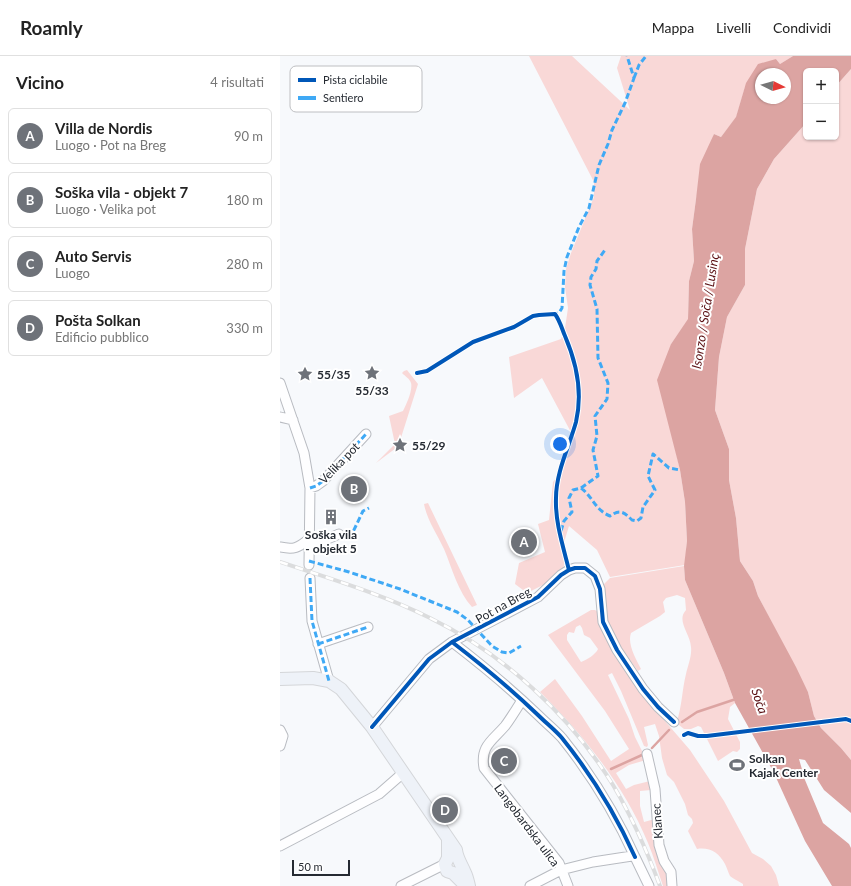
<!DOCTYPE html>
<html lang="it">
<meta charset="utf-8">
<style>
body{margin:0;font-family:Lato,sans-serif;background:#f2f2f2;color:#222}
.controls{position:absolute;right:12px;top:12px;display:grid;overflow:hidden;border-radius:6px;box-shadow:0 1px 3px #0004}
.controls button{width:36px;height:36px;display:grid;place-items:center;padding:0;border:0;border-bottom:1px solid #e0e0e0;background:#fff;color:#222;font:20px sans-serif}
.compass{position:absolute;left:475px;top:12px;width:36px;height:36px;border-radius:50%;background:#fff;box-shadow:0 1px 3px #0004;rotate:95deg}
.scale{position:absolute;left:12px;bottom:10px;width:58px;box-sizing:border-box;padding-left:4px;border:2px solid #252a32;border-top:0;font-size:11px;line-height:14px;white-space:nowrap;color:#252a32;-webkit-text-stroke:3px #fff;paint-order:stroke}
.you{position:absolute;left:280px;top:388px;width:14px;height:14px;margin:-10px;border:3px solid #fff;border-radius:50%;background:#1a73e8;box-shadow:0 0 0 6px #1a73e833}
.badge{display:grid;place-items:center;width:26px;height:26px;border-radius:50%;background:#6e7279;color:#fff;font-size:13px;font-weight:700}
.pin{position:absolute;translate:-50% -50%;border:2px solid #fff;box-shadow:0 1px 4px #0006}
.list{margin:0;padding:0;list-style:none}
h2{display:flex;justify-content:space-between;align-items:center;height:52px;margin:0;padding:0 16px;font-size:17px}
h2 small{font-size:13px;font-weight:400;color:#767676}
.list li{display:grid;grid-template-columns:26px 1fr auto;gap:12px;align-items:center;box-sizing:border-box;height:56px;margin:0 8px 8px;padding:0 8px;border:1px solid #e0e0e0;border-radius:6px}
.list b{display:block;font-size:15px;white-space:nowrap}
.list p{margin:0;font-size:13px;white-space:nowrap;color:#767676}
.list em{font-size:13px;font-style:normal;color:#767676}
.map{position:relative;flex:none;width:571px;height:830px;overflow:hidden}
header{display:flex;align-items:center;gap:24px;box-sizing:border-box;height:56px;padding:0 20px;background:#fff;border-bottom:1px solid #e0e0e0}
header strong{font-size:19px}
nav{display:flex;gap:22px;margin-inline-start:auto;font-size:14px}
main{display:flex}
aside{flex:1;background:#fff}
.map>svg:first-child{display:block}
</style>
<header>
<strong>Roamly</strong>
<nav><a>Mappa</a><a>Livelli</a><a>Condividi</a></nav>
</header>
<main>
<aside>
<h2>Vicino<small>4 risultati</small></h2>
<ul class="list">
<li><span class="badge">A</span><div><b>Villa de Nordis</b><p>Luogo · Pot na Breg</p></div><em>90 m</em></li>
<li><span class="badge">B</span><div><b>Soška vila - objekt 7</b><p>Luogo · Velika pot</p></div><em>180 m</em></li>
<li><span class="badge">C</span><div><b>Auto Servis</b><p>Luogo</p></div><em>280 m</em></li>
<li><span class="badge">D</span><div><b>Pošta Solkan</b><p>Edificio pubblico</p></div><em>330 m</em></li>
</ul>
</aside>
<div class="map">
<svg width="571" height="830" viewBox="0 0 571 830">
<rect width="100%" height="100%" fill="#f7f9fc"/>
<path fill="#f9d8d7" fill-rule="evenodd" d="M249,0H292L350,54L337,12L341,0H513L500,8L496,3L465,31L456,62L441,81L434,78L416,143L412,173L414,205L409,225L408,264L391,288L393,383L400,414L405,446L407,485L405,509L330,521L317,494L289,470L282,493L285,506L283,513L263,529L247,537L235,528L239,507L265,496L258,468L269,464L273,426L282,414L293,380L262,322L234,342L229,301L281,283L285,272L288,252L285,231L286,213L291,197L314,141V126Z
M571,13V704L561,692L541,672L534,660L528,636L478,540L473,525L460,505L456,462L449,424V393L435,354L439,301L447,261L465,229V193L477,133L494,103L526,67V81H556V30Z
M127,314L138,328L119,388L120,389L96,407L115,388L109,360L123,355C126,349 133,334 131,327C130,323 125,320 122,317L124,315Z
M148,447L197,549L192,551C178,536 172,512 164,493C157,478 147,464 144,448Z
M404,510L405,524L444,617L455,647L450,651L448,663L460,686V693L457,696L453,695L438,705L421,671L418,670L411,673H404L399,669L397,665C402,650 402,634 406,618C408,609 412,600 411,591C410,577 396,565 406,554L405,542L397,539L386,542L383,546L385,556L380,560L351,577C347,588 356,603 361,613L358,615L335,584L324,560L323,529L330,522Z
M311,554H315L318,556L324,577L372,650L410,694L444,745L472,797L483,803L491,810L496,819L499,830H463V828C459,825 453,823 450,820C448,816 447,812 445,808C439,797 430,791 417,793L408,775L413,767L412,763L408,759L405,748L394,726L387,719L382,702L379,680L375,668L364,671L368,689L367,691L364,690L341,635L332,617L328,619L349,663L355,681L363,697L366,704L349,709L336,717L346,733L354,729L370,725L371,734L360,735V750L364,766L375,763L389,823L388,830H383C378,816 374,801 368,787C344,729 304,680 260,636L275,623L302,660L331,705L349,693L325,655L268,579ZM300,569L302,572L304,579L310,582L318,593C316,598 307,604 301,606L287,584V579L289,576L294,577L296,571Z"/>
<path fill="#dca4a2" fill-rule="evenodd" d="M513,0H571V13L556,30V15H526V67L494,103L477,133L465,193V229L447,261L439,301L435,354L449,393V424L456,462L460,505L473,525L478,540L516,611L528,636L534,660L541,672L561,692L571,704V757L544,734L525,704L519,703L525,724L543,767L569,788L571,792V830H552L525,785L493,715L455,647L444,617L405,524L404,510L407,485L405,446L400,414L377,324L391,288L408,263L409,225L414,205L412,173L416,143L420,108L434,78L441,81L456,61L466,27L478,8L496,3L500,8ZM481,18H505V42H481Z"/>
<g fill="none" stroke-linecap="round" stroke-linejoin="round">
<path stroke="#dca4a2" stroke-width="2.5" d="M402,666L417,656L456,643
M372,692L389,674
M331,713L362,699"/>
<defs>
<path id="minor" d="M0,327L24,397L30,432L29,509
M0,361L13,364
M30,432L36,430L43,425L86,378
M0,491C14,494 18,492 29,483
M29,491L59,478
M30,522L32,565L49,625
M172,586C202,609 231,633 258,659C266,667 275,674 282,682C311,718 336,759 355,801
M38,588L88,571
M242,644C237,652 231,662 225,670C212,685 200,690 204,712L279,807L288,830
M92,671L149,603L172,586L258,541L281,519L289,514L295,512H305L315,520L320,533L323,566L337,594L363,633L378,651L394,666
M0,674L3,680L0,690
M367,698L375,733L379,789L384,805L391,816L392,830
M0,790L99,738L123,717
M121,830L165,808
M250,830L281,814L313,806L352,800L355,801L369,830"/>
<path id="major" d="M0,623L33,622L49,625L61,633L92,671L176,794C177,803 182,809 185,817C187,821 188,826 189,830
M168,785V802L165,808L167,815L173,817L186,830"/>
</defs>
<use href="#minor" stroke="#b8bbc1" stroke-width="11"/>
<use href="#major" stroke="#d4d6d9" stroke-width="14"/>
<use href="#minor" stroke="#fefeff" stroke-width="9"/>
<use href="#major" stroke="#eef2f8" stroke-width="12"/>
<defs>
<path id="rail" d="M0,506C51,523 102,538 150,562C224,598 290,659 333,729C352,761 367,795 380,830"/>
</defs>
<use href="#rail" stroke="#dbdcdd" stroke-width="4"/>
<use href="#rail" stroke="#fff" stroke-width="2.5" stroke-dasharray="8" stroke-linecap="butt"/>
<path stroke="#3fa9f5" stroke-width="3" stroke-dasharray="6 3" stroke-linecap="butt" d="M354,22L359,9L366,0
M272,258L279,257L282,252L284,215L287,201L299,171L309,152L319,109L328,88L332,74L345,47L354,22L347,0
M30,432L36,430L43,425L86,378
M301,432L318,420L313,394L317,380L315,360L327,343L328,327L318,302L317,253L310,229L311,221L316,213L317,205L325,194
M281,475L284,465L292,456L289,442L293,434L301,432C313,441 315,454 330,460C340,453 344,456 352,464L357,465L361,462L363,451L375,434L368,420L373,398L389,412L400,414
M59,478L65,481L72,478L83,455L89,452
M29,505L69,516L120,533L177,556L188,564L212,590L222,596L229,597L241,590
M30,522L32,565L49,625
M38,588L88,571"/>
<defs>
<path id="cycleway" d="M137,317L147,315L193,286L234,271L253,260L259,259L275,258C280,265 282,273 285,280C297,308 303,336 296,366C289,391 276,416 276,442C275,466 283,490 289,514
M172,586C202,609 231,633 258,659C266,667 275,674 282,682C311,718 336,759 355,801
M92,671L149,603L172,586L258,541L281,519L289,514L295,512H305L315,520L320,533L323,566L337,594L363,633L378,651L394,666
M404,679L408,677L418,680H427L566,663L571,665"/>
</defs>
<use href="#cycleway" stroke="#fff" stroke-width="6"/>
<use href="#cycleway" stroke="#0057b8" stroke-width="4"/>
</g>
<defs>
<symbol id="sight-bare" viewBox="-9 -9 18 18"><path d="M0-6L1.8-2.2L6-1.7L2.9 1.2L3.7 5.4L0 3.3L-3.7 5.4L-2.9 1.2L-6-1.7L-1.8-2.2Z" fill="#6e7279" stroke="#fff" stroke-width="2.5" paint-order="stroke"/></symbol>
<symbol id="building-bare" viewBox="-9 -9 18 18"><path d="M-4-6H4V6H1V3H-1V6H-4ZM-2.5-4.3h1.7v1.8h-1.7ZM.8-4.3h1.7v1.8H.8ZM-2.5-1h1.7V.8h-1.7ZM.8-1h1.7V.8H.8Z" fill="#6e7279" stroke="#fff" stroke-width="2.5" paint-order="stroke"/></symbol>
<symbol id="stadium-bare" viewBox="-9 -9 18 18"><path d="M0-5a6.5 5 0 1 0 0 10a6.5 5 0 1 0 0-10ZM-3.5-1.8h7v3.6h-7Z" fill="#6e7279" stroke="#fff" stroke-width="2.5" paint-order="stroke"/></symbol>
</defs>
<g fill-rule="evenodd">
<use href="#sight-bare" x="81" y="306" width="22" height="22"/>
<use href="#sight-bare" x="14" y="307" width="22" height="22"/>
<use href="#sight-bare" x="109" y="378" width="22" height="22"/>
<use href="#building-bare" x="40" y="450" width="22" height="22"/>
<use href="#stadium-bare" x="446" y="698" width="22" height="22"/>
</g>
<g text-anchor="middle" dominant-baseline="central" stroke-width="4" stroke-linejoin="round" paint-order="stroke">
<g font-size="12" font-weight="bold" fill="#252a32" stroke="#fff" text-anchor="start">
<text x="37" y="318">55/35</text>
<text x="92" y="334" text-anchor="middle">55/33</text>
<text x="132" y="389">55/29</text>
<text x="51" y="478" text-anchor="middle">Soška vila<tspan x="51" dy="14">- objekt 5</tspan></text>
<text x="469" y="702">Solkan<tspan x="469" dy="14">Kajak Center</tspan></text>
</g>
<g font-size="12" fill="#252a32" stroke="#fff">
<text transform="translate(59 407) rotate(-46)">Velika pot</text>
<text transform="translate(223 549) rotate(-29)">Pot na Breg</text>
<text transform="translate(377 765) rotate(-94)">Klanec</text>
<text transform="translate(247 769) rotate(53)">Langobardska ulica</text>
</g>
<g font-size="13" font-style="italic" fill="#5b1114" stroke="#fff">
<text transform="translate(425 255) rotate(-81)">Isonzo / Soča / Lusinç</text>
<text transform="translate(480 645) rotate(72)">Soča</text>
</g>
</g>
<rect x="10" y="10" width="132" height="46" rx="6" fill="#fff" stroke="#bebfc2" stroke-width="1"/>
<rect x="18" y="22" width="18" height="4" fill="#0057b8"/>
<rect x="18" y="40" width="18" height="4" fill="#3fa9f5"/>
<g font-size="11" fill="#252a32">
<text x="43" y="28">Pista ciclabile</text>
<text x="43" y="46">Sentiero</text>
</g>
</svg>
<div class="controls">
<button>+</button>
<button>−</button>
</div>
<svg class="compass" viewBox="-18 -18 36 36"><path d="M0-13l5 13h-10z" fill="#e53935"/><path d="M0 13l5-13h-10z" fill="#767676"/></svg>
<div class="scale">50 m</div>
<div class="you"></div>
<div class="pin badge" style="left:244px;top:486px">A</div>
<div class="pin badge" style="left:74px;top:433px">B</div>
<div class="pin badge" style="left:224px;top:705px">C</div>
<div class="pin badge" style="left:165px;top:754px">D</div>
</div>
</main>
